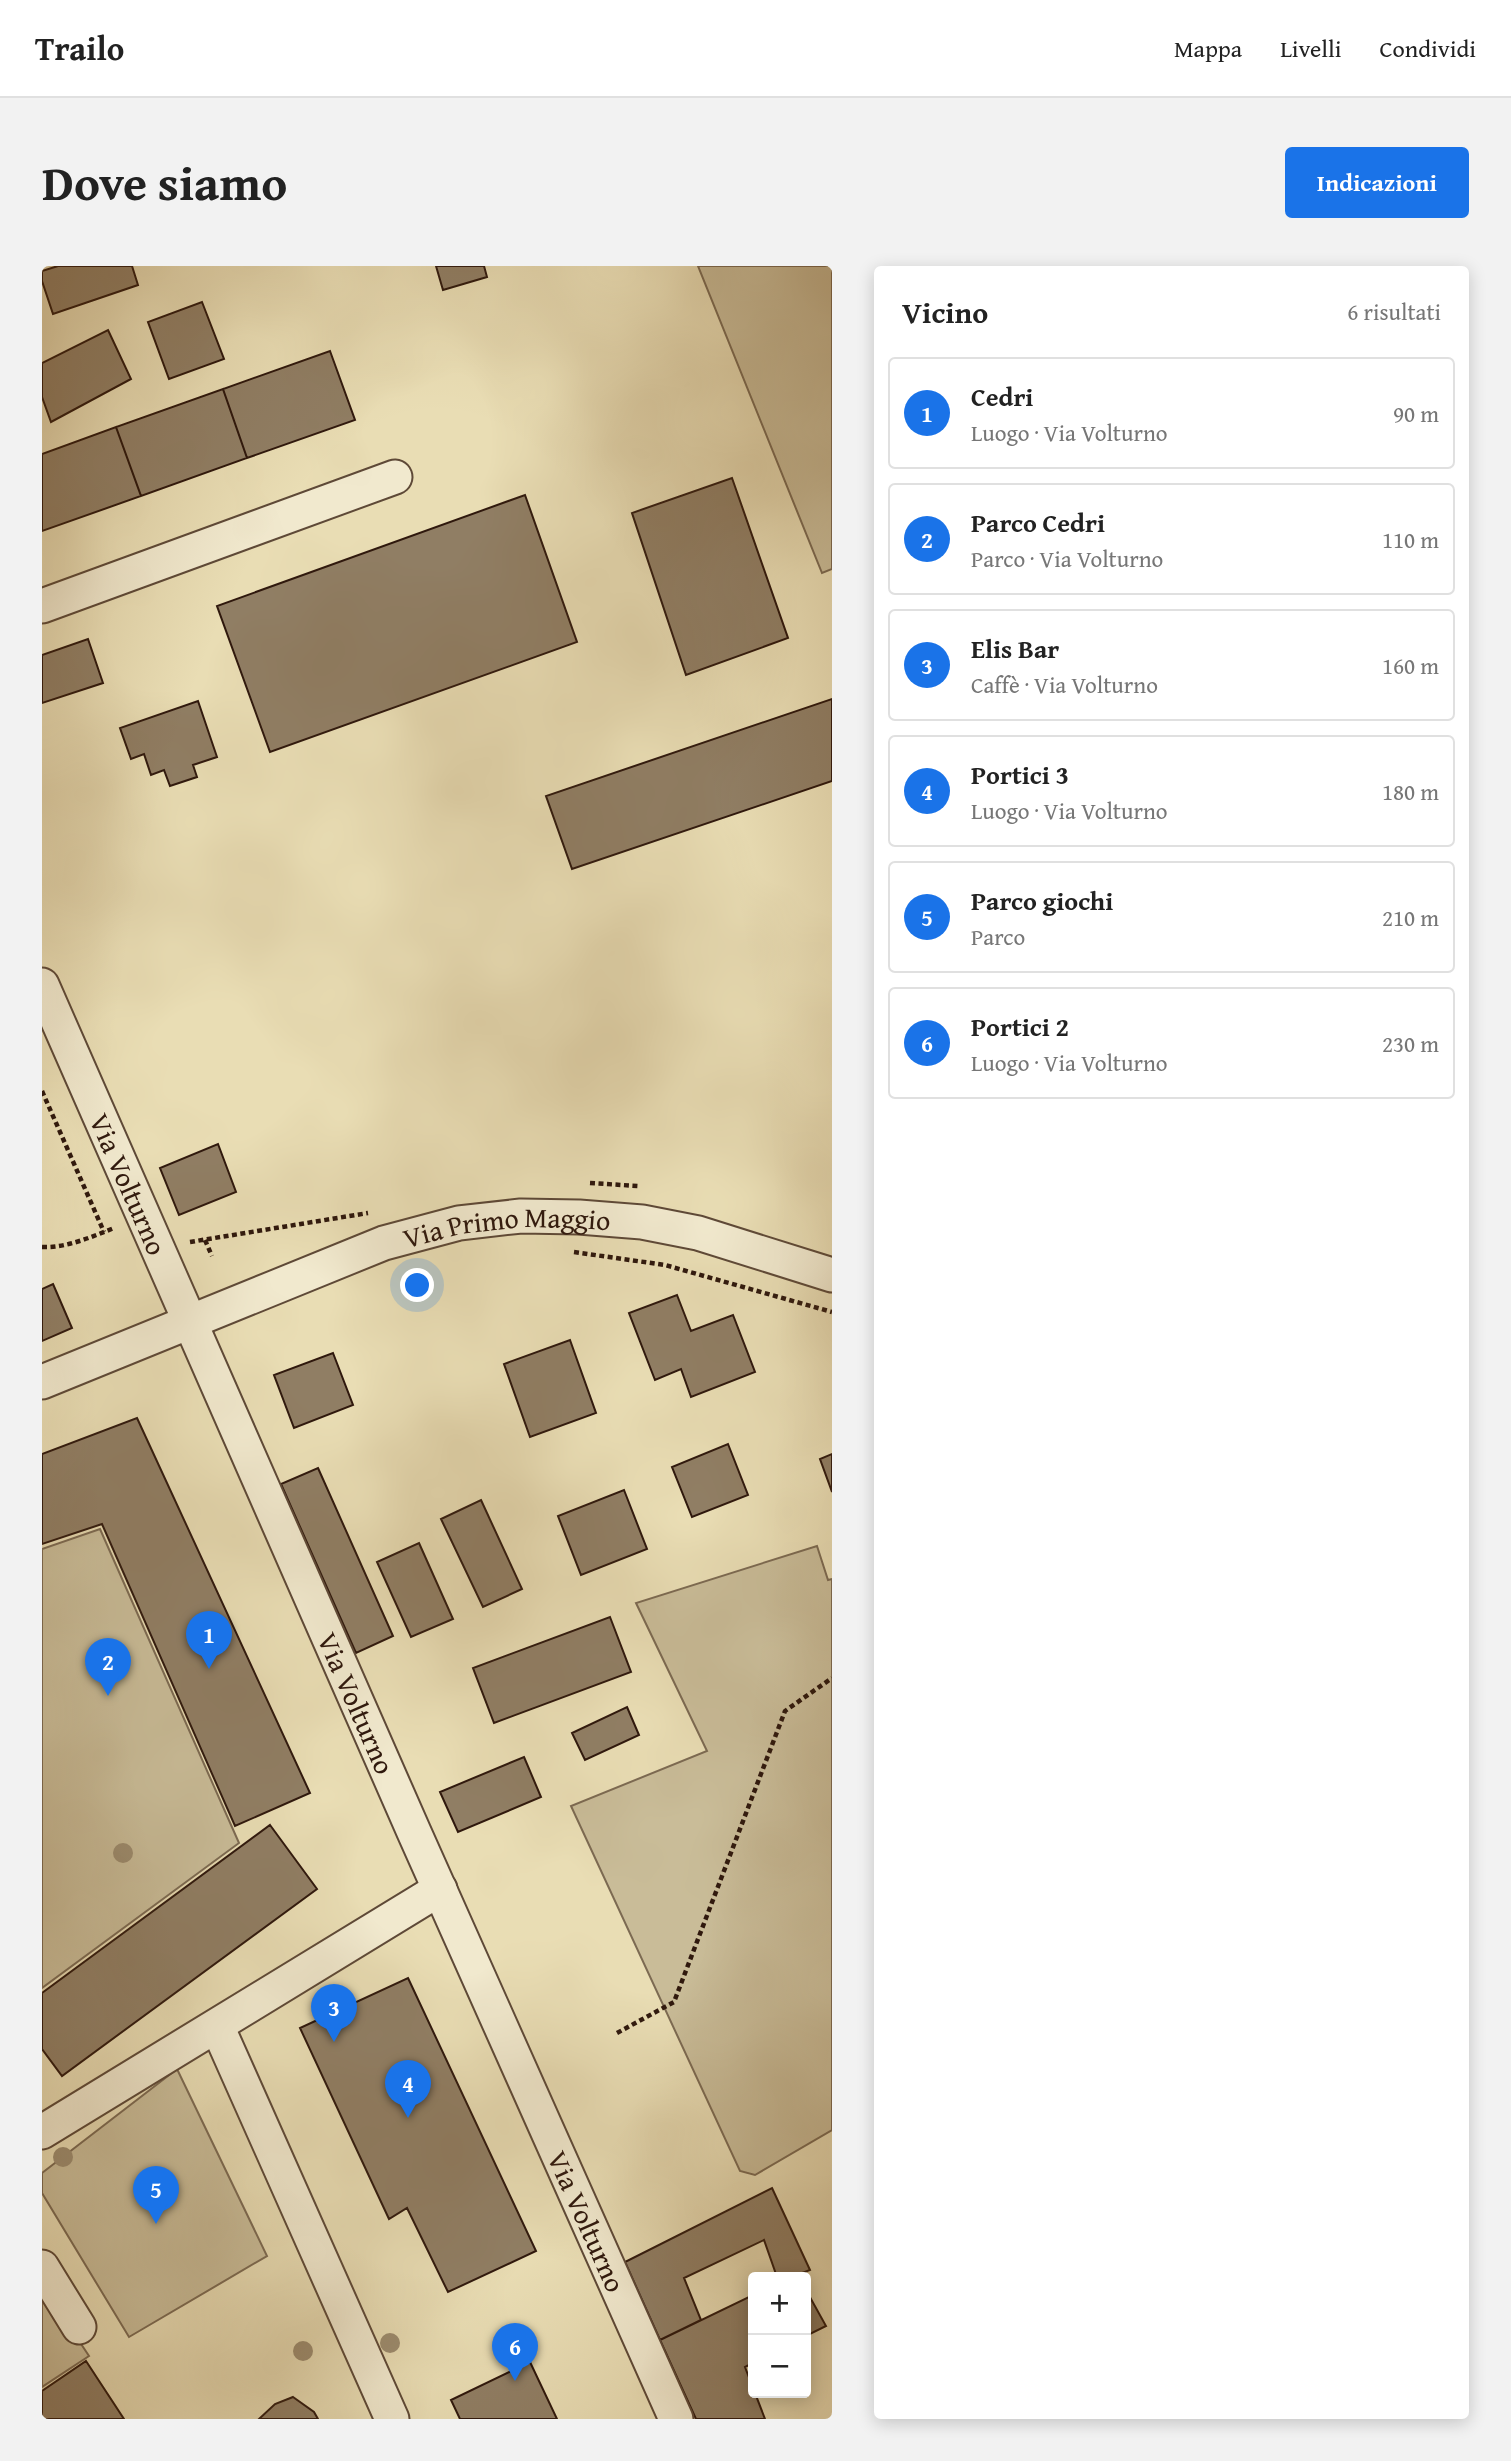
<!DOCTYPE html>
<html lang="it">
<meta charset="utf-8">
<style>
body{margin:0;font-family:"Gentium Book Plus",serif;background:#f2f2f2;color:#222}
.controls{position:absolute;right:21px;bottom:21px;display:grid;overflow:hidden;border-radius:7px;box-shadow:0 4px 18px #0003}
.controls button{width:63px;height:63px;display:grid;place-items:center;padding:0;border:0;border-bottom:2px solid #e0e0e0;background:#fff;color:#222;font:35px sans-serif}
.you{position:absolute;left:376px;top:1020px;width:24px;height:24px;margin:-18px;border:5px solid #fff;border-radius:50%;background:#1a73e8;box-shadow:0 0 0 10px #1a73e833}
.badge{display:grid;place-items:center;width:46px;height:46px;border-radius:50%;background:#1a73e8;color:#fff;font-size:23px;font-weight:700}
.pin{position:absolute;translate:-50% -58px;filter:drop-shadow(0 2px 4px #0008)}
.pin::after{content:'';position:absolute;top:37px;width:24px;height:21px;background:inherit;clip-path:polygon(0 0,100% 0,50% 100%)}
.list{margin:0;padding:0;list-style:none}
h2{display:flex;justify-content:space-between;align-items:center;height:91px;margin:0;padding:0 28px;font-size:30px}
h2 small{font-size:23px;font-weight:400;color:#767676}
.list li{display:grid;grid-template-columns:46px 1fr auto;gap:21px;align-items:center;box-sizing:border-box;height:112px;margin:0 14px 14px;padding:0 14px;border:2px solid #e0e0e0;border-radius:7px}
.list b{display:block;font-size:26px;white-space:nowrap}
.list p{margin:0;font-size:23px;white-space:nowrap;color:#767676}
.list em{font-size:23px;font-style:normal;color:#767676}
.map{position:relative;flex:none;width:790px;height:2153px;overflow:hidden;border-radius:7px}
header{display:flex;align-items:center;gap:42px;box-sizing:border-box;height:98px;padding:0 35px;background:#fff;border-bottom:2px solid #e0e0e0}
header strong{font-size:33px}
nav{display:flex;gap:38px;margin-inline-start:auto;font-size:24px}
.intro{display:flex;align-items:center;justify-content:space-between;box-sizing:border-box;height:168px;padding:0 42px}
h1{margin:0;font-size:49px}
.button{padding:18px 32px;border-radius:7px;background:#1a73e8;color:#fff;font-size:24px;font-weight:700}
main{display:flex;gap:42px;padding:0 42px}
aside{flex:1;background:#fff;border-radius:7px;box-shadow:0 4px 18px #0003}
.map>svg:first-child{display:block}
</style>
<header>
<strong>Trailo</strong>
<nav><a>Mappa</a><a>Livelli</a><a>Condividi</a></nav>
</header>
<div class="intro"><h1>Dove siamo</h1><a class="button">Indicazioni</a></div>
<main>
<div class="map">
<svg width="790" height="2153" viewBox="0 0 790 2153">
<rect width="100%" height="100%" fill="#e9ddb4"/>
<filter id="stains"><feTurbulence type="fractalNoise" baseFrequency=".00286" numOctaves="4"/><feColorMatrix values="0 0 0 0 .2 0 0 0 0 .09 0 0 0 0 .02 0 0 0 .5 -.17"/></filter>
<radialGradient id="worn" r=".72"><stop offset=".6" stop-color="#630" stop-opacity="0"/><stop offset="1" stop-color="#630" stop-opacity=".3"/></radialGradient>
<path fill="#c9bc98" stroke="#7c6a52" stroke-width="2" d="M656,0H790V303L780,307Z
M58,1263L197,1577L0,1722V1283Z
M775,1280L786,1314L790,1313V1864L713,1909L698,1905L529,1540L665,1485L594,1337Z
M135,1803L225,1990L87,2071L0,1927V1907Z
M0,2019L47,2090L0,2121Z"/>
<path fill="#907e64" stroke="#2f180d" stroke-width="2" d="M16,0H90L96,19L11,48L0,15V5Z
M394,0H442L445,11L401,24Z
M160,36L182,93L127,113L106,56Z
M66,64L89,113L9,156L0,131V97Z
M288,85L313,154L205,192L181,123Z
M181,123L205,192L99,230L74,161Z
M74,161L99,230L0,265V188Z
M690,212L746,372L644,409L590,247Z
M483,229L535,376L228,486L175,340Z
M46,373L61,417L0,437V389Z
M790,433V515L530,603L504,530Z
M156,435L175,491L151,499L155,511L128,520L122,504L109,509L102,488L89,493L78,462Z
M176,878L194,926L137,949L118,902Z
M11,1018L30,1062L0,1075V1023Z
M635,1029L649,1065L691,1049L713,1106L649,1131L639,1103L613,1114L587,1047Z
M528,1074L554,1147L488,1171L462,1098Z
M291,1087L311,1139L252,1162L232,1109Z
M95,1152L268,1527L193,1560L60,1258L0,1278V1188Z
M686,1178L706,1229L650,1251L630,1201Z
M790,1188V1226L778,1193Z
M276,1202L351,1370L314,1387L239,1218Z
M582,1224L605,1283L539,1309L516,1250Z
M439,1234L480,1323L441,1341L399,1253Z
M377,1277L411,1353L369,1371L335,1296Z
M568,1351L589,1406L452,1457L431,1402Z
M585,1441L597,1469L543,1494L530,1467Z
M482,1491L499,1531L416,1566L398,1526Z
M228,1559L275,1623L20,1810L0,1783V1727Z
M366,1712L494,1985L406,2026L365,1942L347,1953L258,1762Z
M730,1922L768,2004L750,2011H735L722,1974L642,2012L659,2054L618,2074L583,1996Z
M764,2024L784,2060L764,2070Z
M711,2029V2097L703,2101L723,2153H654L618,2074Z
M44,2095L82,2153H0V2125Z
M488,2096L515,2153H418L409,2134Z
M251,2131L272,2146L276,2153H217L233,2138Z"/>
<g fill="none" stroke-linecap="round" stroke-linejoin="round">
<defs>
<g id="minor">
<path d="M0,340L353,211"/>
<path id="s1" d="M0,719L372,1566L634,2153"/>
<path id="s2" d="M0,1116L342,977L417,957L479,950L537,951L600,956L656,967L790,1009"/>
<path d="M175,1760L350,2153"/>
<path d="M0,1866L398,1623"/>
<path d="M0,2001L37,2061"/>
</g>
</defs>
<use href="#minor" stroke="#5e4937" stroke-width="37"/>
<path stroke="#2f180d" stroke-width="4.5" stroke-dasharray="5 3.5" stroke-linecap="butt" d="M0,825L62,966
M548,917L596,920
M163,974L170,990
M148,976L326,947
M0,981C25,982 49,971 72,962
M532,986L623,999L790,1046
M575,1767L632,1736L743,1445L790,1412"/>
<use href="#minor" stroke="#f1e9ce" stroke-width="33"/>
</g>
<g fill="#9c8c6f">
<circle cx="81" cy="1587" r="10"/>
<circle cx="21" cy="1891" r="10"/>
<circle cx="348" cy="2077" r="10"/>
<circle cx="261" cy="2085" r="10"/>
</g>
<g text-anchor="middle" dominant-baseline="central" stroke-width="5" stroke-linejoin="round" paint-order="stroke">
<g font-size="28" fill="#2f180d" stroke="#f1e9ce">
<text stroke="none"><textPath href="#s1" startOffset="217">Via Volturno</textPath></text>
<text stroke="none"><textPath href="#s2" startOffset="494">Via Primo Maggio</textPath></text>
<text stroke="none"><textPath href="#s1" startOffset="784">Via Volturno</textPath></text>
<text stroke="none"><textPath href="#s1" startOffset="1351">Via Volturno</textPath></text>
</g>
</g>
<rect width="100%" height="100%" filter="url(#stains)"/>
<rect width="100%" height="100%" fill="url(#worn)"/>
</svg>
<div class="controls">
<button>+</button>
<button>−</button>
</div>
<div class="you"></div>
<div class="pin badge" style="left:167px;top:1403px">1</div>
<div class="pin badge" style="left:66px;top:1430px">2</div>
<div class="pin badge" style="left:292px;top:1776px">3</div>
<div class="pin badge" style="left:366px;top:1852px">4</div>
<div class="pin badge" style="left:114px;top:1958px">5</div>
<div class="pin badge" style="left:473px;top:2115px">6</div>
</div>
<aside>
<h2>Vicino<small>6 risultati</small></h2>
<ul class="list">
<li><span class="badge">1</span><div><b>Cedri</b><p>Luogo · Via Volturno</p></div><em>90 m</em></li>
<li><span class="badge">2</span><div><b>Parco Cedri</b><p>Parco · Via Volturno</p></div><em>110 m</em></li>
<li><span class="badge">3</span><div><b>Elis Bar</b><p>Caffè · Via Volturno</p></div><em>160 m</em></li>
<li><span class="badge">4</span><div><b>Portici 3</b><p>Luogo · Via Volturno</p></div><em>180 m</em></li>
<li><span class="badge">5</span><div><b>Parco giochi</b><p>Parco</p></div><em>210 m</em></li>
<li><span class="badge">6</span><div><b>Portici 2</b><p>Luogo · Via Volturno</p></div><em>230 m</em></li>
</ul>
</aside>
</main>
